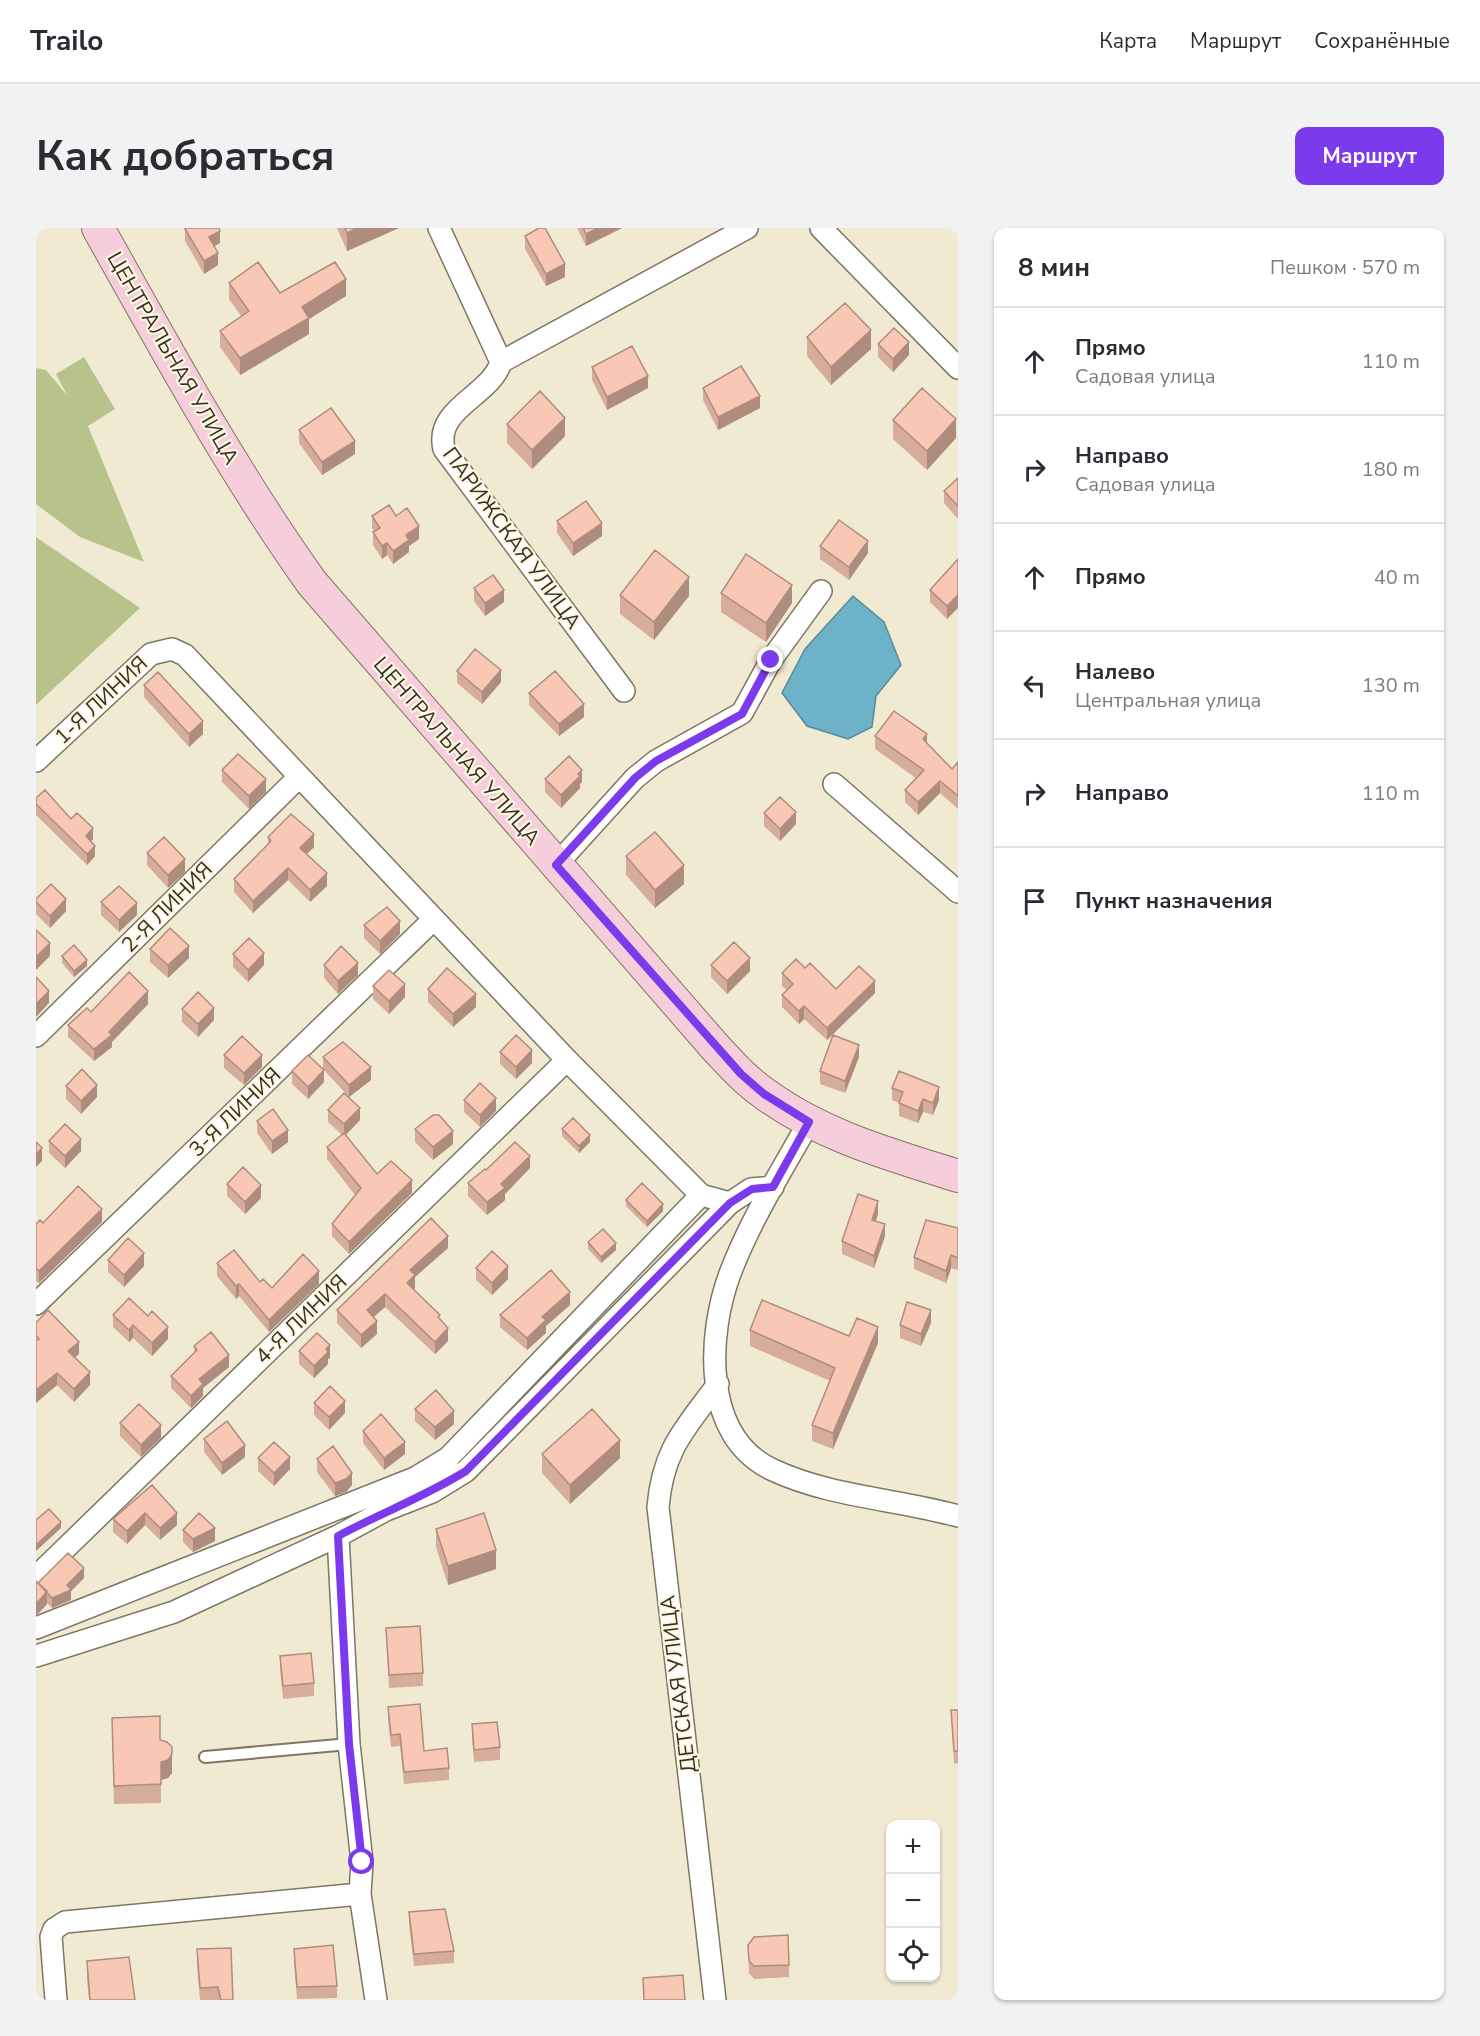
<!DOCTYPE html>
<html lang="ru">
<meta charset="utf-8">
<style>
body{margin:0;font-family:"Nunito Sans",sans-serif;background:#f2f2f3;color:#2b2b33}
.controls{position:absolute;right:18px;bottom:18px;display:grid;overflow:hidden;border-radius:12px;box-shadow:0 2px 4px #0004}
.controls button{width:54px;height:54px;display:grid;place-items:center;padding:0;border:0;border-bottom:2px solid #e1e1e2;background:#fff;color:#2b2b33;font:30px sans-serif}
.stop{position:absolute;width:18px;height:18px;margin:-14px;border:4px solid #7c3aed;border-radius:50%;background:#fff}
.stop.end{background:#7c3aed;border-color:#fff;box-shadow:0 2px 6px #0008}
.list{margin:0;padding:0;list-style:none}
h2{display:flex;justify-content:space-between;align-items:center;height:78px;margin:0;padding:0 24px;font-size:26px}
h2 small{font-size:20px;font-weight:400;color:#7c7c81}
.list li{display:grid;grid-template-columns:39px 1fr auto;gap:18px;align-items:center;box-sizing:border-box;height:108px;padding:0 24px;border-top:2px solid #e1e1e2}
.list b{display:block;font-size:22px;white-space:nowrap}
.list p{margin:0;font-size:20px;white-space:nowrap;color:#7c7c81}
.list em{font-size:20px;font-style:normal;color:#7c7c81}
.icon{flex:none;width:33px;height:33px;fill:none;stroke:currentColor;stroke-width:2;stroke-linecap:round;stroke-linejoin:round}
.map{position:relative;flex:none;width:922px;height:1772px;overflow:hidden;border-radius:12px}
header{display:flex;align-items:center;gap:36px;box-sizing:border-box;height:84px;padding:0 30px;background:#fff;border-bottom:2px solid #e1e1e2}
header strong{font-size:28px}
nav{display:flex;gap:33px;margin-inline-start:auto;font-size:21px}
.intro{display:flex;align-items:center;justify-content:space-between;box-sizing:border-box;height:144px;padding:0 36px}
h1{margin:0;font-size:42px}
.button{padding:15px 27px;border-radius:12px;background:#7c3aed;color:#fff;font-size:21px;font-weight:700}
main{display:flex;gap:36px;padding:0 36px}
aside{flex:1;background:#fff;border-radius:12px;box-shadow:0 2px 4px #0004}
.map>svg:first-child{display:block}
</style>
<header>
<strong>Trailo</strong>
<nav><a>Карта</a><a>Маршрут</a><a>Сохранённые</a></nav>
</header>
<div class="intro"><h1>Как добраться</h1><a class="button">Маршрут</a></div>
<main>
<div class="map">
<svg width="922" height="1772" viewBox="0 0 922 1772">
<rect width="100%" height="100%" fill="#f1ead3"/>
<path fill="#b8c38b" d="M48,129L79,181L52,198L108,334L44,309L0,276V140L10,142L31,167L20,146Z
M0,309L104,380L0,477Z"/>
<path fill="#6cb2c9" stroke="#5b8b99" stroke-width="1.5" d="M817,368L848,394L865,437L840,468L836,499L812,511L771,498L746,465L769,421Z"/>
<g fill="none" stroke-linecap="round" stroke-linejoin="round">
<defs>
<path id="service" d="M169,1529L313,1516"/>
<path id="minor" d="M403,0L465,134C455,168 398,180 408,221L588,463
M785,0L922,140
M465,134L711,0
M0,533L115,426L136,421L149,427L531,832L665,967L694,975
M798,556L922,664
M520,637L599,550L620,533L706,485L735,432L785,363
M0,808L263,549
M773,894C746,942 715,991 695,1043C671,1105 665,1209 737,1242C795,1269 861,1271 922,1288
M0,1076L398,691
M302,1308L313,1516L326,1634L324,1666L340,1772
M0,1349L531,832
M0,1400L379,1250L412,1230L665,967
M0,1428L138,1384L302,1308L350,1282L396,1264L430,1243L694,975L715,961L737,959
M20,1772L15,1709L18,1701L29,1694L324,1666
M679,1772L622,1279C627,1221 649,1201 682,1156"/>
<path id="secondary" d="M62,0C130,121 196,243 276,355L679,819C695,836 710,853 729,866C786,908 856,927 922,948"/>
</defs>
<use href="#service" stroke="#7d7763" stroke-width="14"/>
<use href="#minor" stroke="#7d7763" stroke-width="24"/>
<use href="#secondary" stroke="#7d7763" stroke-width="34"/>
<use href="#service" stroke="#fff" stroke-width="10"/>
<use href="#minor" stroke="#fff" stroke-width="21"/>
<use href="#secondary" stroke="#f6cddb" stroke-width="32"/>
</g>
<path fill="#d6ac9b" d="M301,0H363L311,23Z
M541,0H586L550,18Z
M149,1L184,15L178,18L182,37L168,46L149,13Z
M489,8L529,49L510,58L489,21Z
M193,55L244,65L310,68L273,91V106L204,147L184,119V103L205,88L193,71Z
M771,109L835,121L795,157L771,128Z
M842,116L873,127L857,144L842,129Z
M556,139L612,160L571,182L556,152Z
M667,160L724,180L682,202L667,172Z
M857,192L920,210L891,242L857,211Z
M471,196L529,208L496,241L471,215Z
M263,202L319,226L286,247L263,215Z
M922,250V291L908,275V263Z
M336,288H360L383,311L373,318V324L357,336L351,327L346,331L337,317V304L338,303L336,300Z
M521,293L566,308L537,328L521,305Z
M784,318L832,325L813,352L784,331Z
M922,331L911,391L894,374V362Z
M438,360L468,374L449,388L438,373Z
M685,365L756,375L730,414L685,384Z
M584,367L653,368L618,412L584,386Z
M421,443L465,454L446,476L421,455Z
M108,457L167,506L153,519L108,469Z
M493,465L548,489L523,508L493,477Z
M839,508L891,516L916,541L922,534V581L904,565L882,587L869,574V562L880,550L839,521Z
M186,542L230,564L213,581L186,554Z
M509,551L546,554L544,556V560L525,580L509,564Z
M0,570L35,591L57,611L55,613L59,628L51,637L0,587Z
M728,585L760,596L744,613L728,598Z
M232,609L278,619L271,626L291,658L274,674L252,652L217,685L198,664V651L232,617Z
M111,625L149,644L132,660L111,637Z
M590,628L648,656L619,680L590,647Z
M0,671L30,683L14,700L0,686Z
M65,674L101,687L83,704L65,687Z
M328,697L364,706L344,726L328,710Z
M114,721L153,730L132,750L114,734Z
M197,726L228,737L212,754L197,739Z
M26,728L51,738L38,749L26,735Z
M288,737L322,747L302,766L288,750Z
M675,737L714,743L691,766L675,749Z
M769,740L800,761L839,765L791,812L768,791L763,796L746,779V767L751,762L746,758V745Z
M337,758L369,769L353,786L337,771Z
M392,761L440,779L417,799L392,774Z
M112,776L76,814V819L58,833L32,809V797L55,784Z
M146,781L178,792L162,809L146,794Z
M464,824L496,835L480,851L464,836Z
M188,827L226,839L208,857L188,840Z
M287,829L335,852L313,869L288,842V854L272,871L256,856V843L287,841Z
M823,829L809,865L784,856V843Z
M30,858L61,869L45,886L30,871Z
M856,860L903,872L897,887L887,884L882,895L863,888V875L856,872Z
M428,872L460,883L444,899L428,884Z
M292,882L324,892L309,907L341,946L376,965L313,1026L296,1008V996L319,967L291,931V919L306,907L292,894Z
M221,893L252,914L236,926L221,905Z
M379,901L417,916L397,932L379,914Z
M526,901L554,914L543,925L526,908Z
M13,913L45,923L29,940L13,925Z
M494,940L469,966V972L451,987L432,968V955L450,942Z
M191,956L225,970L209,986L191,968Z
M590,972L627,983L611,999L590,978Z
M842,986L840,993L849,1008L838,1040L806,1026V1013Z
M66,994L3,1055L0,1053V996L7,995Z
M922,1000V1042L915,1040L910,1055L878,1041V1029Z
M552,1014L580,1022L565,1035L552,1021Z
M412,1020L379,1049V1060L378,1062L404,1092L412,1113L399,1126L349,1079L337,1089L341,1106L325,1120L301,1095V1082Z
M72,1032L108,1038L88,1059L72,1044Z
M181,1035L224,1054L236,1060L283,1056L233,1104L203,1068L200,1071L181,1048Z
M440,1040L472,1051L456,1067L440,1052Z
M534,1077L510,1098V1105L491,1122L464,1099V1087Z
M77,1087L132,1111L116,1128L97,1110L93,1114L77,1099Z
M0,1095L43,1126L39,1129L54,1157L38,1174L21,1157L0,1175Z
M895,1095L885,1118L864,1110V1097Z
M714,1102L842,1115L797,1221L776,1213V1197L794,1153L714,1118Z
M158,1118L193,1139L167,1160V1168L155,1180L135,1160V1148L158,1125Z
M263,1123L294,1130L292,1131V1136L278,1150L263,1136Z
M278,1175L309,1185L293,1202L278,1187Z
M379,1181L418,1196L399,1212L379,1193Z
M84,1195L125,1210L105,1229L84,1208Z
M327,1203L369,1226L348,1242L327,1215Z
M168,1211L209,1229L186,1247L168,1224Z
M506,1226L584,1230L534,1276L506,1245Z
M222,1230L254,1241L238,1258L222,1243Z
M281,1231L316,1257L310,1264L299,1268L281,1244Z
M116,1257L141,1297L124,1312L109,1297L91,1316L77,1304V1291Z
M400,1301L460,1341L412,1357L400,1319Z
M147,1302L179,1313L157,1324L147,1314Z
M48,1350L35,1363V1372L16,1380L11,1375V1376L3,1385L2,1355Z
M350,1400L387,1445V1458L353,1460Z
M244,1428L278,1455V1468L247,1471L244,1441Z
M352,1479L388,1523L413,1540V1552L368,1556L364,1518L355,1519L352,1491Z
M915,1482H922V1535L918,1536Z
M76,1490L124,1512L136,1545L132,1550L125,1552V1575L78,1576Z
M436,1496L464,1519V1532L438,1534L436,1509Z
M373,1684L418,1723V1735L378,1738L373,1697Z
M712,1717L753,1737V1749L718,1751L713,1745Z
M161,1721L197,1772H164L161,1737Z
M258,1721L301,1758V1770L261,1771L258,1733Z
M51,1733L99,1772H53L51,1752Z"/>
<path fill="#ae8c7e" d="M321,0H363L311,23V5Z
M562,0H586L550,18V6Z
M184,3V15L173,21V9Z
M182,25V37L168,46V33Z
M529,36V49L510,58V46Z
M310,51V68L273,91V106L204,147V130L266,79Z
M835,102V121L795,157V139Z
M873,114V127L857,144V131Z
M612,148V160L571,182V169Z
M724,168V180L682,202V189Z
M529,190V208L496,241V222Z
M920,191V210L891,242V223Z
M319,213V226L286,247V234Z
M566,295V308L537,328V315Z
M383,298V311L373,318V324L357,336V323L370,307Z
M832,313V325L813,352V339Z
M351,315V327L346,331V318Z
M653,349V368L618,412V394Z
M756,357V375L730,414V395Z
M468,362V374L449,388V375Z
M922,367V380L911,391V378Z
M465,442V454L446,476V464Z
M548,476V489L523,508V496Z
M167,493V506L153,519V506Z
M891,506V518L887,511Z
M546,542V554L544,556V560L525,580V567Z
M230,551V564L213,581V568Z
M904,553V565L882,587V574Z
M760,584V596L744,613V601Z
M57,600V611L50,618V608Z
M278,606V619L264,632V620Z
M59,618V628L51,637V626Z
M149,631V644L132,660V647Z
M648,637V656L619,680V662Z
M252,640V652L217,685V673Z
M291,645V658L274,674V662Z
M30,671V683L14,700V688Z
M101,675V687L83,704V692Z
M364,693V706L344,726V713Z
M14,715V728L0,742V729Z
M153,718V730L132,750V737Z
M228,725V737L212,754V742Z
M714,730V743L691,766V753Z
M51,732V738L38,749V743Z
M322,735V747L302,766V753Z
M839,753V765L791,812V800Z
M369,756V769L353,786V773Z
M13,763V775L0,789V776Z
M112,763V776L76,814V819L58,833V821Z
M440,766V779L417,799V786Z
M768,778V791L763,796V783Z
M178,780V792L162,809V796Z
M823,817V829L809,865V853Z
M496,822V835L480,851V839Z
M226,827V839L208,857V845Z
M335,839V852L313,869V857Z
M288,842V854L272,871V859Z
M61,857V869L45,886V873Z
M903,859V872L897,887V875Z
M460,870V883L444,899V887Z
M887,871V884L882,895V883Z
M324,880V892L308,909V896Z
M252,902V914L236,926V913Z
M417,903V916L397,932V919Z
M554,907V914L543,925V918Z
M45,911V923L29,940V928Z
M6,920V933L0,939V926Z
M494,928V940L469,966V972L451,987V974L465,956Z
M376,952V965L313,1026V1014Z
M225,957V970L209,986V974Z
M842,973V986L836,1004V992Z
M627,976V983L611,999V993Z
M66,981V994L3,1055V1043Z
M849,996V1008L838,1040V1028Z
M412,1008V1020L379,1049V1060L371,1068V1055L374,1042Z
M580,1015V1022L565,1035V1029Z
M108,1025V1038L88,1059V1047Z
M915,1027V1040L910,1055V1043Z
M472,1038V1051L456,1067V1055Z
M283,1043V1056L233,1104V1092Z
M203,1056V1068L200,1071V1058Z
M534,1064V1077L510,1098V1105L491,1122V1110L506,1089Z
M349,1066V1079L331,1095V1082Z
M895,1082V1095L885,1118V1106Z
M341,1093V1106L325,1120V1107Z
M97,1097V1110L93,1114V1102Z
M132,1099V1111L116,1128V1115Z
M842,1099V1115L797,1221V1205Z
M412,1100V1113L399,1126V1114Z
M43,1114V1126L32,1135V1123Z
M294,1117V1130L292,1131V1136L278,1150V1138L290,1121Z
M193,1127V1139L167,1160V1168L155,1180V1168L163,1151Z
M54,1144V1157L38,1174V1161Z
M21,1145V1157L0,1175V1162Z
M309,1173V1185L293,1202V1189Z
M418,1183V1196L399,1212V1199Z
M125,1197V1210L105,1229V1217Z
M584,1212V1230L534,1276V1257Z
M369,1214V1226L348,1242V1230Z
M209,1217V1229L186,1247V1235Z
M254,1229V1241L238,1258V1245Z
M316,1245V1257L310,1264L299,1268V1255Z
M109,1285V1297L91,1316V1303Z
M141,1285V1297L124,1312V1300Z
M25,1294V1300L0,1323V1317Z
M179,1300V1313L157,1324V1311Z
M460,1322V1341L412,1357V1338Z
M48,1340V1350L35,1363V1372L16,1380V1370L31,1357Z
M11,1363V1376L3,1385L0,1387V1374Z
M136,1526V1545L132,1550L125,1552V1534Z"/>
<path fill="#f9c8b4" stroke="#ae8c7e" stroke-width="1.5" d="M150,0H183L184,3L173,9L182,25L168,33L149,1Z
M309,0H321L311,5Z
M503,0H509L529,36L510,46L489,8Z
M547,0H562L550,6Z
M222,34L244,65L299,34L310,51L266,79L273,90L204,130L184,103L213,83L193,55Z
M809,75L835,102L795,139L771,109Z
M858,100L873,114L857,131L842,116Z
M596,118L612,148L571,169L556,139Z
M705,138L724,168L682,189L667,160Z
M886,160L920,191L891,223L857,192Z
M504,163L529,190L496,222L471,196Z
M295,180L319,213L286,234L263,202Z
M922,250V278L908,263Z
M550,273L566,295L537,315L521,293Z
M353,277L360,288L371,280L383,298L370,307L373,312L357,323L351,315L346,318L337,304L344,300L336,288Z
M803,292L832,313L813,339L784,318Z
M619,322L653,349L618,394L584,367Z
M710,326L756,357L730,395L685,365Z
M922,331V367L911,378L894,362Z
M457,347L468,362L449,375L438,360Z
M439,421L465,442L446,464L421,443Z
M519,443L548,476L523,496L493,465Z
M122,444L167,493L153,506L108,457Z
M858,483L891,506L887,511L916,541L922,534V568L904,553L882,574L869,562L888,542L839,508Z
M202,526L230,551L213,568L186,542Z
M533,528L546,542L542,546L544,548L525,567L509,551Z
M9,562L35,591L41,585L57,600L50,608L59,618L51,626L0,576V570Z
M744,569L760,584L744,601L728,585Z
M255,586L278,606L264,620L291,645L274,662L252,640L217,673L198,651L235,613L232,609Z
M619,604L648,637L619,662L590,628Z
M128,609L149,631L132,647L111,625Z
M15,656L30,671L14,688L0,674V671Z
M83,658L101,675L83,692L65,674Z
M351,679L364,693L344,713L328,697Z
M134,700L153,718L132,737L114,721Z
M0,702L14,715L0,729Z
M213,710L228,725L212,742L197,726Z
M698,714L714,730L691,753L675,737Z
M38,717L51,732L38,743L26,728Z
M305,718L322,735L302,753L288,737Z
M760,731L769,740L774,735L800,761L823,738L839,753L791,800L768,778L763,783L746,767L757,756L746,745Z
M411,740L440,766L417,786L392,761Z
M353,742L369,756L353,773L337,758Z
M93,744L112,763L73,804L76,807L58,821L32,797L51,780L55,784Z
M0,749L13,763L0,776Z
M162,764L178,780L162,796L146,781Z
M480,807L496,822L480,839L464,824Z
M797,807L823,817L809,853L784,843Z
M206,808L226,827L208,845L188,827Z
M307,814L335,839L313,857L287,829Z
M272,827L288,842L272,859L256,843Z
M46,841L61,857L45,873L30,858Z
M863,843L903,859L897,875L887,871L882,883L863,875L867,864L856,860Z
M444,855L460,870L444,887L428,872Z
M308,865L324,880L308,896L292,882Z
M237,881L252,902L236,913L221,893Z
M397,887H403L417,903L397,919L379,901Z
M537,890L554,907L543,918L526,901Z
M29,896L45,911L29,928L13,913Z
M308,905L341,946L355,933L376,952L313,1014L296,996L325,960L291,919Z
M0,914L6,920L0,926Z
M479,914L494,928L465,956L469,960L451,974L432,955L449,941L450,942Z
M207,939L225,957L209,974L191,956Z
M606,955L627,976L611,993L590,972Z
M42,958L66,981L3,1043L0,1040V996L4,992L7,995Z
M822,966L842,973L836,992L849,996L838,1028L806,1013Z
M395,990L412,1008L374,1042L379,1047L371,1055L404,1087L402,1089L412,1100L399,1114L349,1066L331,1082L341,1093L325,1107L301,1082Z
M890,992L922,1000V1030L915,1027L910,1043L878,1029Z
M567,1001L580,1015L565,1029L552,1014Z
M92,1010L108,1025L88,1047L72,1032Z
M198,1022L224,1054L227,1051L236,1060L267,1026L283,1043L233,1092L203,1056L200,1058L181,1035Z
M456,1023L472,1038L456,1055L440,1040Z
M515,1042L534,1064L506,1089L510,1092L491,1110L464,1087Z
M93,1070L112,1088L116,1083L132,1099L116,1115L97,1097L93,1102L77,1087Z
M726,1072L813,1108L821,1090L842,1099L797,1205L776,1197L799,1140L714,1102Z
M871,1074L895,1082L885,1106L864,1097Z
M12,1082L43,1114L32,1123L54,1144L38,1161L21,1145L0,1162V1113L3,1111L0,1107V1095Z
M175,1104L193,1127L163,1151L167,1156L155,1168L135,1148L161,1122L158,1118Z
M281,1105L294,1117L290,1121L292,1124L278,1138L263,1123Z
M294,1158L309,1173L293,1189L278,1175Z
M400,1162L418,1183L399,1199L379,1181Z
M103,1176L125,1197L105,1217L84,1195Z
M556,1181L584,1212L534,1257L506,1226Z
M345,1186L369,1214L348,1230L327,1203Z
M191,1193L209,1217L186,1235L168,1211Z
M238,1214L254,1229L238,1245L222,1230Z
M297,1218L316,1245L310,1251L299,1255L281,1231Z
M116,1257L141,1285L124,1300L109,1285L91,1303L77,1291Z
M13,1281L25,1294L0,1317V1292Z
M163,1285L179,1300L157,1311L147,1302Z
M448,1285L460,1322L412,1338L400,1301Z
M32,1325L48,1340L31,1357L35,1362L16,1370L2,1355Z
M0,1353L11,1363L3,1373L0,1374Z
M384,1398L387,1445L353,1447L350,1400Z
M275,1425L278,1455L247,1458L244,1428Z
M384,1476L388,1523L411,1520L413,1540L368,1544L364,1506L355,1507L352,1479Z
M915,1482H922V1523H918Z
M124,1488V1512L131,1514L136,1519V1526L132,1532L125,1534V1556L78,1558L76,1490Z
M461,1494L464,1519L438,1522L436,1496Z
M409,1681L418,1723L378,1726L373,1684Z
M752,1707L753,1737L718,1738L713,1733L712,1717L718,1709Z
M297,1717L301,1758L261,1759L258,1721Z
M195,1720L197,1772H185L182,1759L164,1760L161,1721Z
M93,1729L99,1772H54L51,1733Z
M647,1747L649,1772H608L607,1750Z"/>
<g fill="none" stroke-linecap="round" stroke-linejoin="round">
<path stroke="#7c3aed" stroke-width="8" d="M326,1634L313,1516L302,1308C345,1285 390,1268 430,1243L694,975L716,961L737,959L773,894L728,866L705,846L520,637L599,550L620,533L706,486L735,432"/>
</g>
<g text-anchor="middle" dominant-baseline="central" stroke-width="4.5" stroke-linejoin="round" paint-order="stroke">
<g font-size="21" fill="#333028" stroke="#fef7e0">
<text transform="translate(137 130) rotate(60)">ЦЕНТРАЛЬНАЯ УЛИЦА</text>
<text transform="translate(476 310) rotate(54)">ПАРИЖСКАЯ УЛИЦА</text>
<text transform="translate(65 472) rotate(-43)">1-Я ЛИНИЯ</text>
<text transform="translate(421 523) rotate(49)">ЦЕНТРАЛЬНАЯ УЛИЦА</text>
<text transform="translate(131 679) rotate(-45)">2-Я ЛИНИЯ</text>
<text transform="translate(199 884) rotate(-44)">3-Я ЛИНИЯ</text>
<text transform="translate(265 1091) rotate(-44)">4-Я ЛИНИЯ</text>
<text transform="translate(642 1456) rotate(-97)">ДЕТСКАЯ УЛИЦА</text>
</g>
</g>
</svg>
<div class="controls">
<button>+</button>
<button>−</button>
<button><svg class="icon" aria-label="locate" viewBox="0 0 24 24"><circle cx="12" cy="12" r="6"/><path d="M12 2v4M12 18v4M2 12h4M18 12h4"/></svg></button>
</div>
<div class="stop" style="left:326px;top:1634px"></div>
<div class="stop end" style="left:735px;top:432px"></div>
</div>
<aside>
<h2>8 мин<small>Пешком · 570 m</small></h2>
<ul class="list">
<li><svg class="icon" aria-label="ahead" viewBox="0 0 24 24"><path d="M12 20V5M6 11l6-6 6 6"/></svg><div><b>Прямо</b><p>Садовая улица</p></div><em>110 m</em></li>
<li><svg class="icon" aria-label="right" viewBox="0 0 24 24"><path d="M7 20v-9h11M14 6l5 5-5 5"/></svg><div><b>Направо</b><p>Садовая улица</p></div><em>180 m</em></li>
<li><svg class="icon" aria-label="ahead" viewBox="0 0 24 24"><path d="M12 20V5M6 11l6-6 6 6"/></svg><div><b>Прямо</b></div><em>40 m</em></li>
<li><svg class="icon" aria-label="left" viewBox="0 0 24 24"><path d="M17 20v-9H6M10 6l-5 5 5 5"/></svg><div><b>Налево</b><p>Центральная улица</p></div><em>130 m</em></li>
<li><svg class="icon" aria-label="right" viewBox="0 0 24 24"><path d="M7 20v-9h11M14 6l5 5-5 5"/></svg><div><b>Направо</b></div><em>110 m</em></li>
<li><svg class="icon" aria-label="arrive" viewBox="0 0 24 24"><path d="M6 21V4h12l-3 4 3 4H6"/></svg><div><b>Пункт назначения</b></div></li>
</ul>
</aside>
</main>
